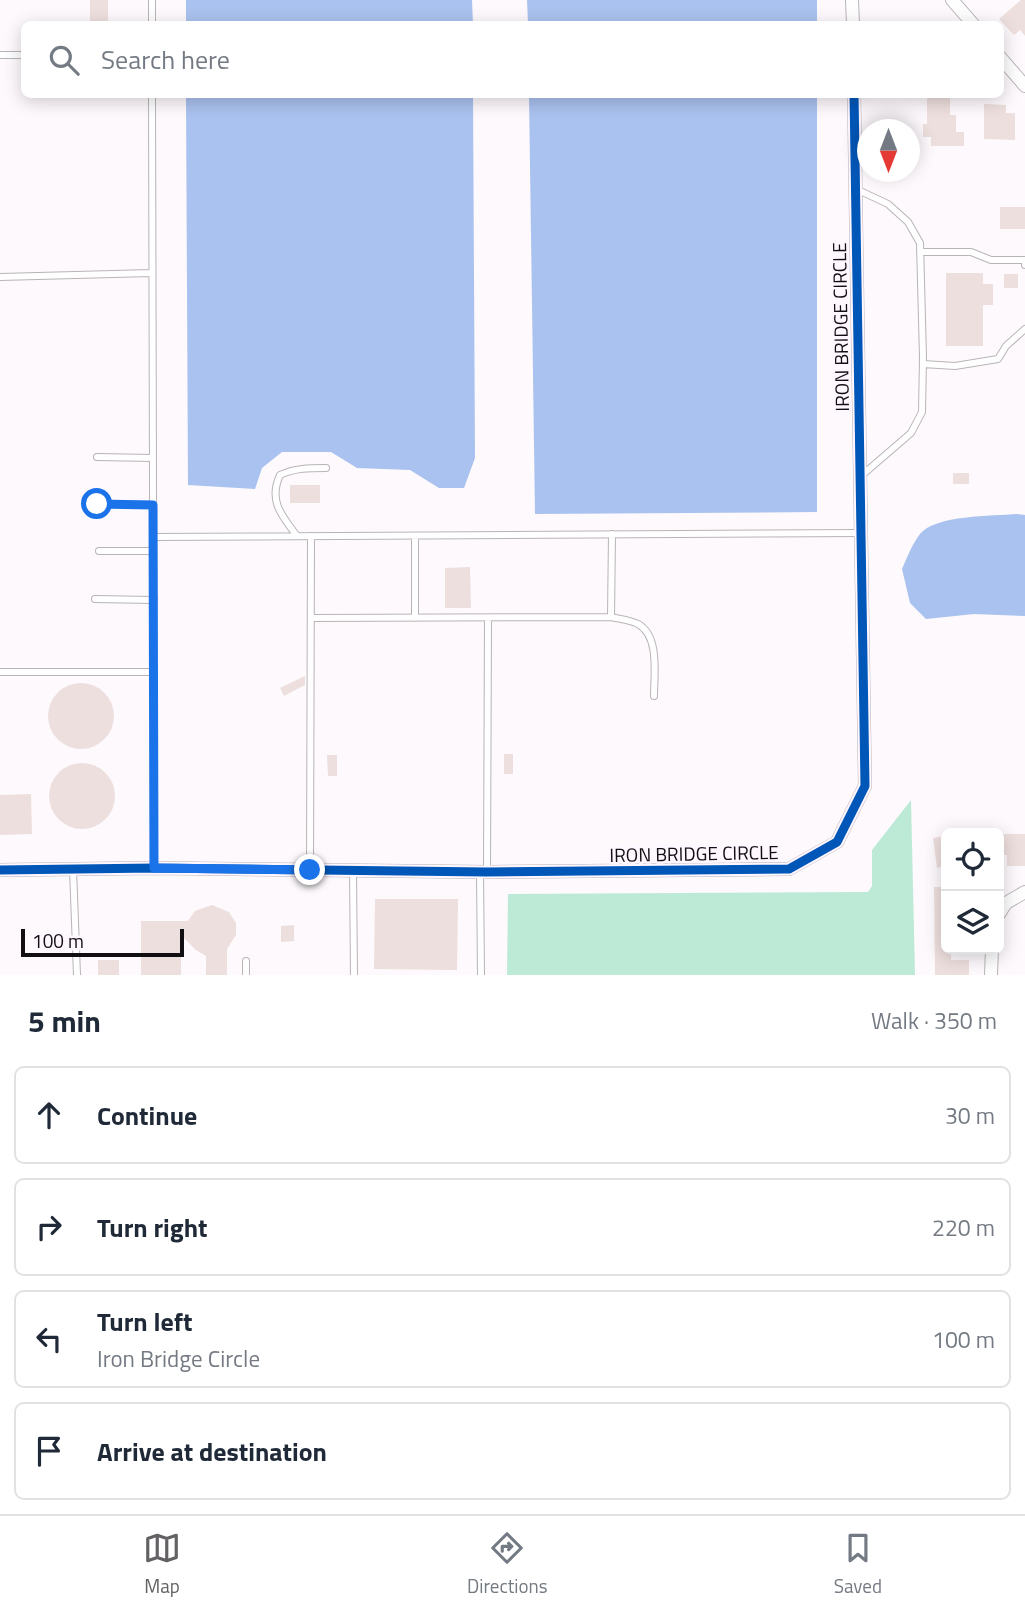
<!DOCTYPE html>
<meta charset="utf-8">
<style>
body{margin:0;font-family:"Titillium Web",sans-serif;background:#f6f6f7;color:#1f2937}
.controls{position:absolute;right:21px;bottom:21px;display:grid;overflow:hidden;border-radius:10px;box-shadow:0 4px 18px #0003}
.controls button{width:63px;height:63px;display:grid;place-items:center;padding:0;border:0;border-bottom:2px solid #e0e1e3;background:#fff;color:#1f2937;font:35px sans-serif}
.compass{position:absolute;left:857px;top:119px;width:63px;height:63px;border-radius:50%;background:#fff;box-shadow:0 4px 18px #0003;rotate:180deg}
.scale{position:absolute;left:21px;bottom:18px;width:163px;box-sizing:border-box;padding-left:7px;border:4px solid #120f12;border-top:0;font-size:19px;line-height:24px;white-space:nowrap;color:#120f12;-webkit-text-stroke:5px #fff7ff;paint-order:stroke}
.stop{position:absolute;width:21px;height:21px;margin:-16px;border:5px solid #1a73e8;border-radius:50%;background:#fff}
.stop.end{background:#1a73e8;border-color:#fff;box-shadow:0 2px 7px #0008}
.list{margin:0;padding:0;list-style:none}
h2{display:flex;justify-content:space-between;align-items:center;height:91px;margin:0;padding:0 28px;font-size:30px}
h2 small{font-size:23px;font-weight:400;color:#747a83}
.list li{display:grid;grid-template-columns:46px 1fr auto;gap:21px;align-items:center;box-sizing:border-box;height:98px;margin:0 14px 14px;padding:0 14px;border:2px solid #e0e1e3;border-radius:10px}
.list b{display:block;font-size:26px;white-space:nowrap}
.list p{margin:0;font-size:23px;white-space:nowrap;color:#747a83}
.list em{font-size:23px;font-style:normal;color:#747a83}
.icon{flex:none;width:38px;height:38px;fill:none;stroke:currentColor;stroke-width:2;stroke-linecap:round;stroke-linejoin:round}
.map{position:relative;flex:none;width:1025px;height:975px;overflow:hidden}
.search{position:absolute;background:#fff;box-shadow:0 4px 18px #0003;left:21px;right:21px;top:21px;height:77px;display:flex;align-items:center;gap:18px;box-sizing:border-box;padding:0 24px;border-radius:10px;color:#747a83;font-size:26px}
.sheet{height:539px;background:#fff}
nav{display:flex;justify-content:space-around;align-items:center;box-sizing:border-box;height:98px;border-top:2px solid #e0e1e3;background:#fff;font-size:19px;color:#747a83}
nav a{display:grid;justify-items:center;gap:4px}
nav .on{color:#646164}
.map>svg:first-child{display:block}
</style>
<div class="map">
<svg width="1025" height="975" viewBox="0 0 1025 975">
<rect width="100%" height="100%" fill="#fdf9fd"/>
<path fill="#bdead6" d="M911,800L915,975H507L508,894L868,892L872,886V850Z"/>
<path fill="#aac2ef" d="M186,0H472L473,24H186Z
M527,0H817V24H528Z
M186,95H473L475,458L464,488H439L410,470L357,468L331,452H282L262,468L255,489L188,485Z
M529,95H817V512L535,514Z
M1017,514L1025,515V616L974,614L926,619L910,603L902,569C907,558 912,544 920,534C935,515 993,516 1017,514Z"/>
<path fill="#eddfdd" d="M90,0H108V24H90Z
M1021,0H1025V36L1020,30L1014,35L999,19Z
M927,94H950V115H956V132H964V146H931V137H923V124H927Z
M984,104L1006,105V113H1015V140L984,139Z
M1000,207H1025V229H1000Z
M946,273H983V284H993V305H983V346H946Z
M1004,274H1018V288H1004Z
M953,473H969V484H953Z
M290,485H320V503H290Z
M470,567L471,608H445V568Z
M305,676V685L284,696L280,688Z
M48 716a33 33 0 1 1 66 0a33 33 0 1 1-66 0Z
M504,754H513V774H504Z
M327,755H337V776H328Z
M49 796a33 33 0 1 1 66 0a33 33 0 1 1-66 0Z
M31,794L32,834L0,835V795Z
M999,834H1025V866H1007V855H999Z
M946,836V866L937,868L933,838Z
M934,887H946V949H951V960H969V975H935Z
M375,899H458L457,970L374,969Z
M212,905L229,912L236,923V935L227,949V975H206V956L196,950L181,935V975H141V921H188L195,911Z
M294,925V941L281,942V926Z
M98,960H119V975H98Z"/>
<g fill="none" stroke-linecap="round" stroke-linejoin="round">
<defs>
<path id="lane" d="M152,0V24
M0,55H24
M152,94L154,868
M856,189L888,204L908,222L920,243L923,357L922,412L911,433L861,476
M920,252H971L991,260H1025V265
M0,277L151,273
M923,364L955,366L998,359L1006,346L1025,329
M97,457L153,458
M97,504L153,505
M297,536C282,516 268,501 280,475C295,468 309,468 326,468
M415,536V618
M153,537L860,533
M99,551H153
M95,599L154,600
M611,617L612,534
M311,618L611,617C619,619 630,620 638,624C660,636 654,675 654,696
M0,672H154
M73,869L77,975
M310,871L311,536
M353,871L354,975
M487,871L488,618
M480,872L481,975
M246,961V975"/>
<path id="street" d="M852,0L853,24
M952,0L973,24
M1000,57L1025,86
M0,870L154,868L487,872L789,869L837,842L865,786L854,94
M999,914L1006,903L1025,892
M991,975L992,949"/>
</defs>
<use href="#lane" stroke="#b8b4b8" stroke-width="8"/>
<use href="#street" stroke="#b8b4b8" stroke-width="14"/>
<use href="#lane" stroke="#fffeff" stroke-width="6"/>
<use href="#street" stroke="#fffeff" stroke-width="12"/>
<defs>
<path id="cycleway" d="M0,870L154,868L487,872L789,869L837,842L865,786L854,94"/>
</defs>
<use href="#cycleway" stroke="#fff7ff" stroke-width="13"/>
<use href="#cycleway" stroke="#0057b8" stroke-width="9"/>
</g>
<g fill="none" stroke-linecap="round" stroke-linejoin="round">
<path stroke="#1a73e8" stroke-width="9" d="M97,504L153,505L154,868L310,870"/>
</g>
<g text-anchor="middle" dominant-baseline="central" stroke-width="5" stroke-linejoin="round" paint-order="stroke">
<g font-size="19" fill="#120f12" stroke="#fff7ff">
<text transform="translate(840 327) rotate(-91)">IRON BRIDGE CIRCLE</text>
<text transform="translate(694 853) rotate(-1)">IRON BRIDGE CIRCLE</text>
</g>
</g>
</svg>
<div class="controls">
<button><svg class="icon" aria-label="locate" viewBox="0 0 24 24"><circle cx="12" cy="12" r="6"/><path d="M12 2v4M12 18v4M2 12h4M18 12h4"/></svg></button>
<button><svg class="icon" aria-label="layers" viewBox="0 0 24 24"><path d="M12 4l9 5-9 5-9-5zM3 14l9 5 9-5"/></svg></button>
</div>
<svg class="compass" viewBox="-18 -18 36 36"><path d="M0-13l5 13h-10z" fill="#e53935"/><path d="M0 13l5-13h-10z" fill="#747a83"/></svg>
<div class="scale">100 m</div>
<div class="stop" style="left:97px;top:504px"></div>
<div class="stop end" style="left:310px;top:870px"></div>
<div class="search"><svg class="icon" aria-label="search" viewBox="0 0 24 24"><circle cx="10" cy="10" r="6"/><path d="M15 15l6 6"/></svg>Search here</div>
</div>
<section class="sheet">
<h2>5 min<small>Walk · 350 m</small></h2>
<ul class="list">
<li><svg class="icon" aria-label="ahead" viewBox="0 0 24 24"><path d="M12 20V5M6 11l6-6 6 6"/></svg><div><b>Continue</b></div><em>30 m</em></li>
<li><svg class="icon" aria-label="right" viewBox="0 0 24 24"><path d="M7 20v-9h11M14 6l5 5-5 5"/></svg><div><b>Turn right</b></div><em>220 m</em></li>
<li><svg class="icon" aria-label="left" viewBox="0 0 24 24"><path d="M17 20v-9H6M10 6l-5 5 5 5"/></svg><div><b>Turn left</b><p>Iron Bridge Circle</p></div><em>100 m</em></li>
<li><svg class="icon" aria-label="arrive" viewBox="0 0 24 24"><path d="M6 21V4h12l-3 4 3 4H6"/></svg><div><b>Arrive at destination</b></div></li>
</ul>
</section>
<nav>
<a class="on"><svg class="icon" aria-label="map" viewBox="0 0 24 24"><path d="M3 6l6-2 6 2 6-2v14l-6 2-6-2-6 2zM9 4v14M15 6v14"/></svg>Map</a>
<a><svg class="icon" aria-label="directions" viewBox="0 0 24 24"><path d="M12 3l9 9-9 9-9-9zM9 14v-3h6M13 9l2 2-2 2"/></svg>Directions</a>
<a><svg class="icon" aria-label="saved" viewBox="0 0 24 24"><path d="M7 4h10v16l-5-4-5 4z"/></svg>Saved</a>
</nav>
